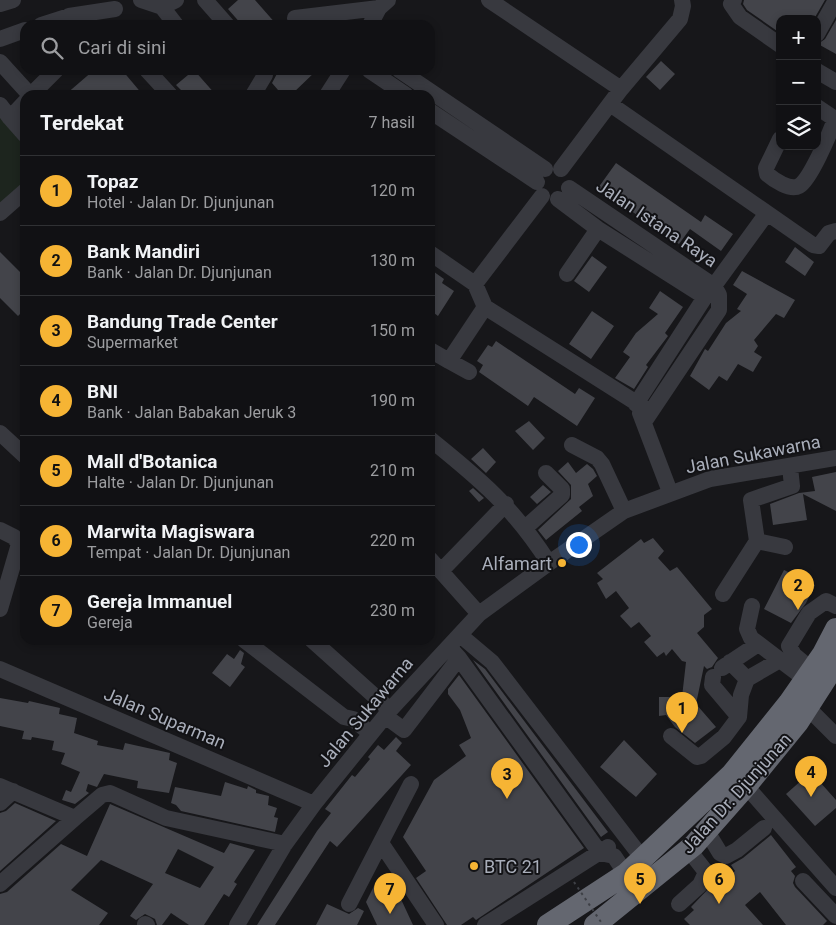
<!DOCTYPE html>
<html lang="id">
<meta charset="utf-8">
<style>
body{margin:0;font-family:Roboto,sans-serif;background:#1e1f22;color:#f1f3f6}
.controls{position:absolute;right:15px;top:15px;display:grid;overflow:hidden;border-radius:10px;box-shadow:0 2px 8px #0003}
.controls button{width:45px;height:45px;display:grid;place-items:center;padding:0;border:0;border-bottom:1px solid #303134;background:#111114;color:#f1f3f6;font:25px sans-serif}
.you{position:absolute;left:578px;top:544px;width:18px;height:18px;margin:-12px;border:4px solid #fff;border-radius:50%;background:#1a73e8;box-shadow:0 0 0 8px #1a73e833}
.badge{display:grid;place-items:center;width:32px;height:32px;border-radius:50%;background:#f6b434;color:#111;font-size:16px;font-weight:700}
.pin{position:absolute;translate:-50% -41px;filter:drop-shadow(0 1px 2px #0008)}
.pin::after{content:'';position:absolute;top:26px;width:18px;height:15px;background:inherit;clip-path:polygon(0 0,100% 0,50% 100%)}
.list{margin:0;padding:0;list-style:none}
h2{display:flex;justify-content:space-between;align-items:center;height:65px;margin:0;padding:0 20px;font-size:21px}
h2 small{font-size:16px;font-weight:400;color:#9c9da0}
.list li{display:grid;grid-template-columns:32px 1fr auto;gap:15px;align-items:center;box-sizing:border-box;height:70px;padding:0 20px;border-top:1px solid #303134}
.list b{display:block;font-size:19px;white-space:nowrap}
.list p{margin:0;font-size:16px;white-space:nowrap;color:#9c9da0}
.list em{font-size:16px;font-style:normal;color:#9c9da0}
.icon{flex:none;width:28px;height:28px;fill:none;stroke:currentColor;stroke-width:2;stroke-linecap:round;stroke-linejoin:round}
.map{position:relative;flex:none;width:836px;height:925px;overflow:hidden}
.search{position:absolute;background:#111114;box-shadow:0 2px 8px #0003;left:20px;top:20px;width:415px;height:55px;display:flex;align-items:center;gap:12px;box-sizing:border-box;padding:0 18px;border-radius:15px;color:#9c9da0;font-size:19px}
.panel{position:absolute;background:#111114;box-shadow:0 2px 8px #0003;left:20px;top:90px;width:415px;height:555px;border-radius:15px}
.map>svg:first-child{display:block}
</style>
<div class="map">
<svg width="836" height="925" viewBox="0 0 836 925">
<rect width="100%" height="100%" fill="#17171a"/>
<path fill="#1d251e" d="M0,117L25,147V181L0,203Z"/>
<path fill="#43444a" fill-rule="evenodd" d="M238,0H255L277,25H242L228,9Z
M744,0H825L814,19H780V33L747,10L743,4Z
M836,20V54L818,44L825,39Z
M661,61L675,74L660,90L646,77Z
M94,70H122L143,95H65Z
M194,70L216,95H186L176,85Z
M279,70H317L291,95H272L278,90L272,83Z
M616,163L701,222L705,215L733,234L721,251L690,229L679,244L598,188Z
M795,247L814,262L805,276L785,262Z
M0,252L25,277V309L18,316L0,298Z
M592,256L607,267L589,292L574,281Z
M430,269L444,279L442,283L454,291L438,316L430,310Z
M742,271L795,300L784,318L776,314L754,340L758,346L754,352L762,357L753,372L738,364L727,381L719,376L709,390L690,376L705,349L708,351L726,323L741,311L737,309L747,294L733,285Z
M660,291L683,307L665,333L668,336L646,365L648,367L634,389L615,378L630,357L623,352L636,333L658,314L649,308Z
M592,311L614,326L591,359L569,344Z
M496,341L575,394L579,388L595,398L577,426L534,397L528,406L479,372L483,365L477,361L488,345L492,347Z
M529,421L545,438L533,450L515,431Z
M483,448L496,462L486,473L471,459Z
M568,462L576,473L587,464L593,469L597,476L588,484L593,496L579,507L582,511L546,540L538,530L571,499V485L558,471Z
M836,472V511L803,494L807,520L773,525L770,504L799,493L815,491L812,477Z
M543,485L551,492L537,504L530,497Z
M473,488L484,498L479,502L469,491Z
M653,538L664,551L658,558L670,571L677,567L712,609L704,615V627L697,633L718,658L712,667L707,669L704,666L696,704L716,727L695,743L675,727L666,715L659,716V697H682L686,662L682,661L672,649L666,656L664,652L657,657L644,642L651,636L639,622L631,628L620,616L629,608L616,591L606,599L597,583L603,579L597,573L641,539L644,543Z
M784,570L815,585L806,603L791,623L764,609Z
M240,650L244,653L241,664L245,667L230,687L212,673L227,654L234,659Z
M473,660L485,669L608,832L601,837Z
M459,675L584,848L476,920L473,917L461,925H447L416,878L426,871L403,837L434,780L466,756L459,745L471,738L460,710L448,694V689Z
M0,698L28,703L29,701L60,708L59,714L77,718L74,733L98,741L97,745L123,750L125,743L170,753L169,760L177,763L169,793L137,788L138,781L104,774L97,787L88,784L86,791L89,793L75,804L62,800L66,790L71,792L80,772L61,764L65,753L52,750L54,741L32,737L31,740L22,739L24,731L0,726Z
M396,737L402,743L396,751L411,765L337,847L330,841L275,925H257L317,831L331,813L325,809L352,775L355,777L370,759L368,757L378,745L384,750Z
M624,740L657,774L636,797L600,767Z
M811,772L836,800V808L815,826L786,794Z
M225,782L247,789L248,786L256,790V793L269,796L268,805L277,808L274,817L278,818L275,832L181,811L176,805L171,803L175,787L221,796Z
M15,803L56,821L0,871V813L6,811Z
M110,804L224,853L230,843L255,850L234,882L237,884L229,897L224,894L204,925H189L171,913L162,925H157L155,919L145,914L136,920L130,916L153,884L101,860L71,890L108,913L99,925H0V894L7,892L61,844L87,856ZM178,849L214,867L200,888L165,873Z
M771,835L796,867L791,871L795,876L793,883L795,887L827,921L823,925H786L760,892L745,905L763,925H690L684,919L694,910L691,907L710,887L714,891L735,871L731,865L743,858Z
M388,880L393,882L413,925H377L366,902L374,886Z
M327,904L349,914L358,908L364,911L357,925H316Z"/>
<g fill="none" stroke-linecap="round" stroke-linejoin="round">
<path stroke="#38393f" stroke-width="16" d="M141,0L162,7L176,25
M205,0L227,25
M489,0L621,89
M734,0L731,4L740,17L780,45
M0,4L13,0
M162,7L176,0
M295,18L379,8
M41,25L69,16
M70,25L69,16L115,9
M370,25L379,8L388,0
M817,34L836,0
M0,39L25,30
M0,62L30,95
M147,70L170,95
M369,70L406,95
M399,70L545,169
M817,71L836,82
M31,95L56,70
M253,95L265,75V70
M327,95L343,70
M25,102L10,118L25,135
M610,104L813,245L819,246L829,233L836,231
M0,105L10,118
M430,111L537,182
M780,139L766,168L767,174C774,180 790,191 799,186C810,180 829,135 834,122L832,117L817,107
M561,169L621,89L680,19L683,6L682,0
M569,188L714,286L719,295V310L644,422
M558,199L598,229L705,297L636,404
M0,213L25,191
M430,253L475,284L485,307L646,409
M567,274L598,229
M475,284L542,196
M708,294L767,213
M430,350L449,361
M469,372L449,361L485,307
M640,413L670,492
M0,433L25,456
M430,439C481,480 513,507 549,563
M572,445L597,458L602,464L624,511
M525,528L562,495V489L546,473
M0,530L14,537L19,544L0,609
M757,541L785,547
M430,559L479,614
M442,570L506,504
M723,594L757,541L751,500L792,486L790,467
M752,606L747,629L751,638L805,679
M460,635L492,662L643,859
M244,640L344,717L353,719L370,733
M312,640L390,710
M449,647L459,658L600,853L614,856L626,874
M730,662L747,679L778,661
M722,668L758,644
M0,669L314,804
M812,670L794,655L789,646L809,613L826,601L836,606
M713,677L712,685L739,717
M808,708L836,736
M385,716L404,730L459,658
M671,736L697,757L701,756L724,737L739,717L741,695L747,679
M0,786L75,818L102,795L110,793L166,818L285,844
M746,786L836,888
M0,803L13,791
M706,830L720,853L726,856L737,850L764,828
M381,843L436,925
M803,881L836,916
M0,884L75,818
M349,904L411,784
M679,904L700,885L706,872L688,849
M145,924L147,925
M237,925L285,844L314,804L390,710L479,614L549,563L624,511L710,479L836,458
M485,925L608,847"/>
<path stroke="#646770" stroke-width="22" d="M548,925L626,874L732,774L789,703L823,654L836,629
M595,925L694,845L746,786L798,722L836,663"/>
<path stroke="#3e4046" stroke-width="2" stroke-dasharray="2.5 4" stroke-linecap="butt" d="M574,882L603,925"/>
</g>
<g fill="#f6b434" stroke="#121215" stroke-width="2">
<circle cx="562" cy="563" r="5"/>
<circle cx="474" cy="866" r="5"/>
</g>
<g text-anchor="middle" dominant-baseline="central" stroke-width="4" stroke-linejoin="round" paint-order="stroke">
<g font-size="18" fill="#a9aeba" stroke="#121215">
<text transform="translate(657 223) rotate(34)">Jalan Istana Raya</text>
<text transform="translate(753 454) rotate(-11)">Jalan Sukawarna</text>
<text transform="translate(365 712) rotate(-50)">Jalan Sukawarna</text>
<text transform="translate(165 718) rotate(23)">Jalan Suparman</text>
<text transform="translate(736 793) rotate(-48)">Jalan Dr. Djunjunan</text>
</g>
<g font-size="18" fill="#a9aeba" stroke="#121215" text-anchor="end">
<text x="552" y="563">Alfamart</text>
<text x="484" y="866" text-anchor="start">BTC 21</text>
</g>
</g>
</svg>
<div class="controls">
<button>+</button>
<button>−</button>
<button><svg class="icon" aria-label="layers" viewBox="0 0 24 24"><path d="M12 4l9 5-9 5-9-5zM3 14l9 5 9-5"/></svg></button>
</div>
<div class="you"></div>
<div class="pin badge" style="left:682px;top:733px">1</div>
<div class="pin badge" style="left:798px;top:610px">2</div>
<div class="pin badge" style="left:507px;top:799px">3</div>
<div class="pin badge" style="left:811px;top:797px">4</div>
<div class="pin badge" style="left:640px;top:904px">5</div>
<div class="pin badge" style="left:719px;top:904px">6</div>
<div class="pin badge" style="left:390px;top:914px">7</div>
<div class="search"><svg class="icon" aria-label="search" viewBox="0 0 24 24"><circle cx="10" cy="10" r="6"/><path d="M15 15l6 6"/></svg>Cari di sini</div>
<section class="panel">
<h2>Terdekat<small>7 hasil</small></h2>
<ul class="list">
<li><span class="badge">1</span><div><b>Topaz</b><p>Hotel · Jalan Dr. Djunjunan</p></div><em>120 m</em></li>
<li><span class="badge">2</span><div><b>Bank Mandiri</b><p>Bank · Jalan Dr. Djunjunan</p></div><em>130 m</em></li>
<li><span class="badge">3</span><div><b>Bandung Trade Center</b><p>Supermarket</p></div><em>150 m</em></li>
<li><span class="badge">4</span><div><b>BNI</b><p>Bank · Jalan Babakan Jeruk 3</p></div><em>190 m</em></li>
<li><span class="badge">5</span><div><b>Mall d'Botanica</b><p>Halte · Jalan Dr. Djunjunan</p></div><em>210 m</em></li>
<li><span class="badge">6</span><div><b>Marwita Magiswara</b><p>Tempat · Jalan Dr. Djunjunan</p></div><em>220 m</em></li>
<li><span class="badge">7</span><div><b>Gereja Immanuel</b><p>Gereja</p></div><em>230 m</em></li>
</ul>
</section>
</div>
